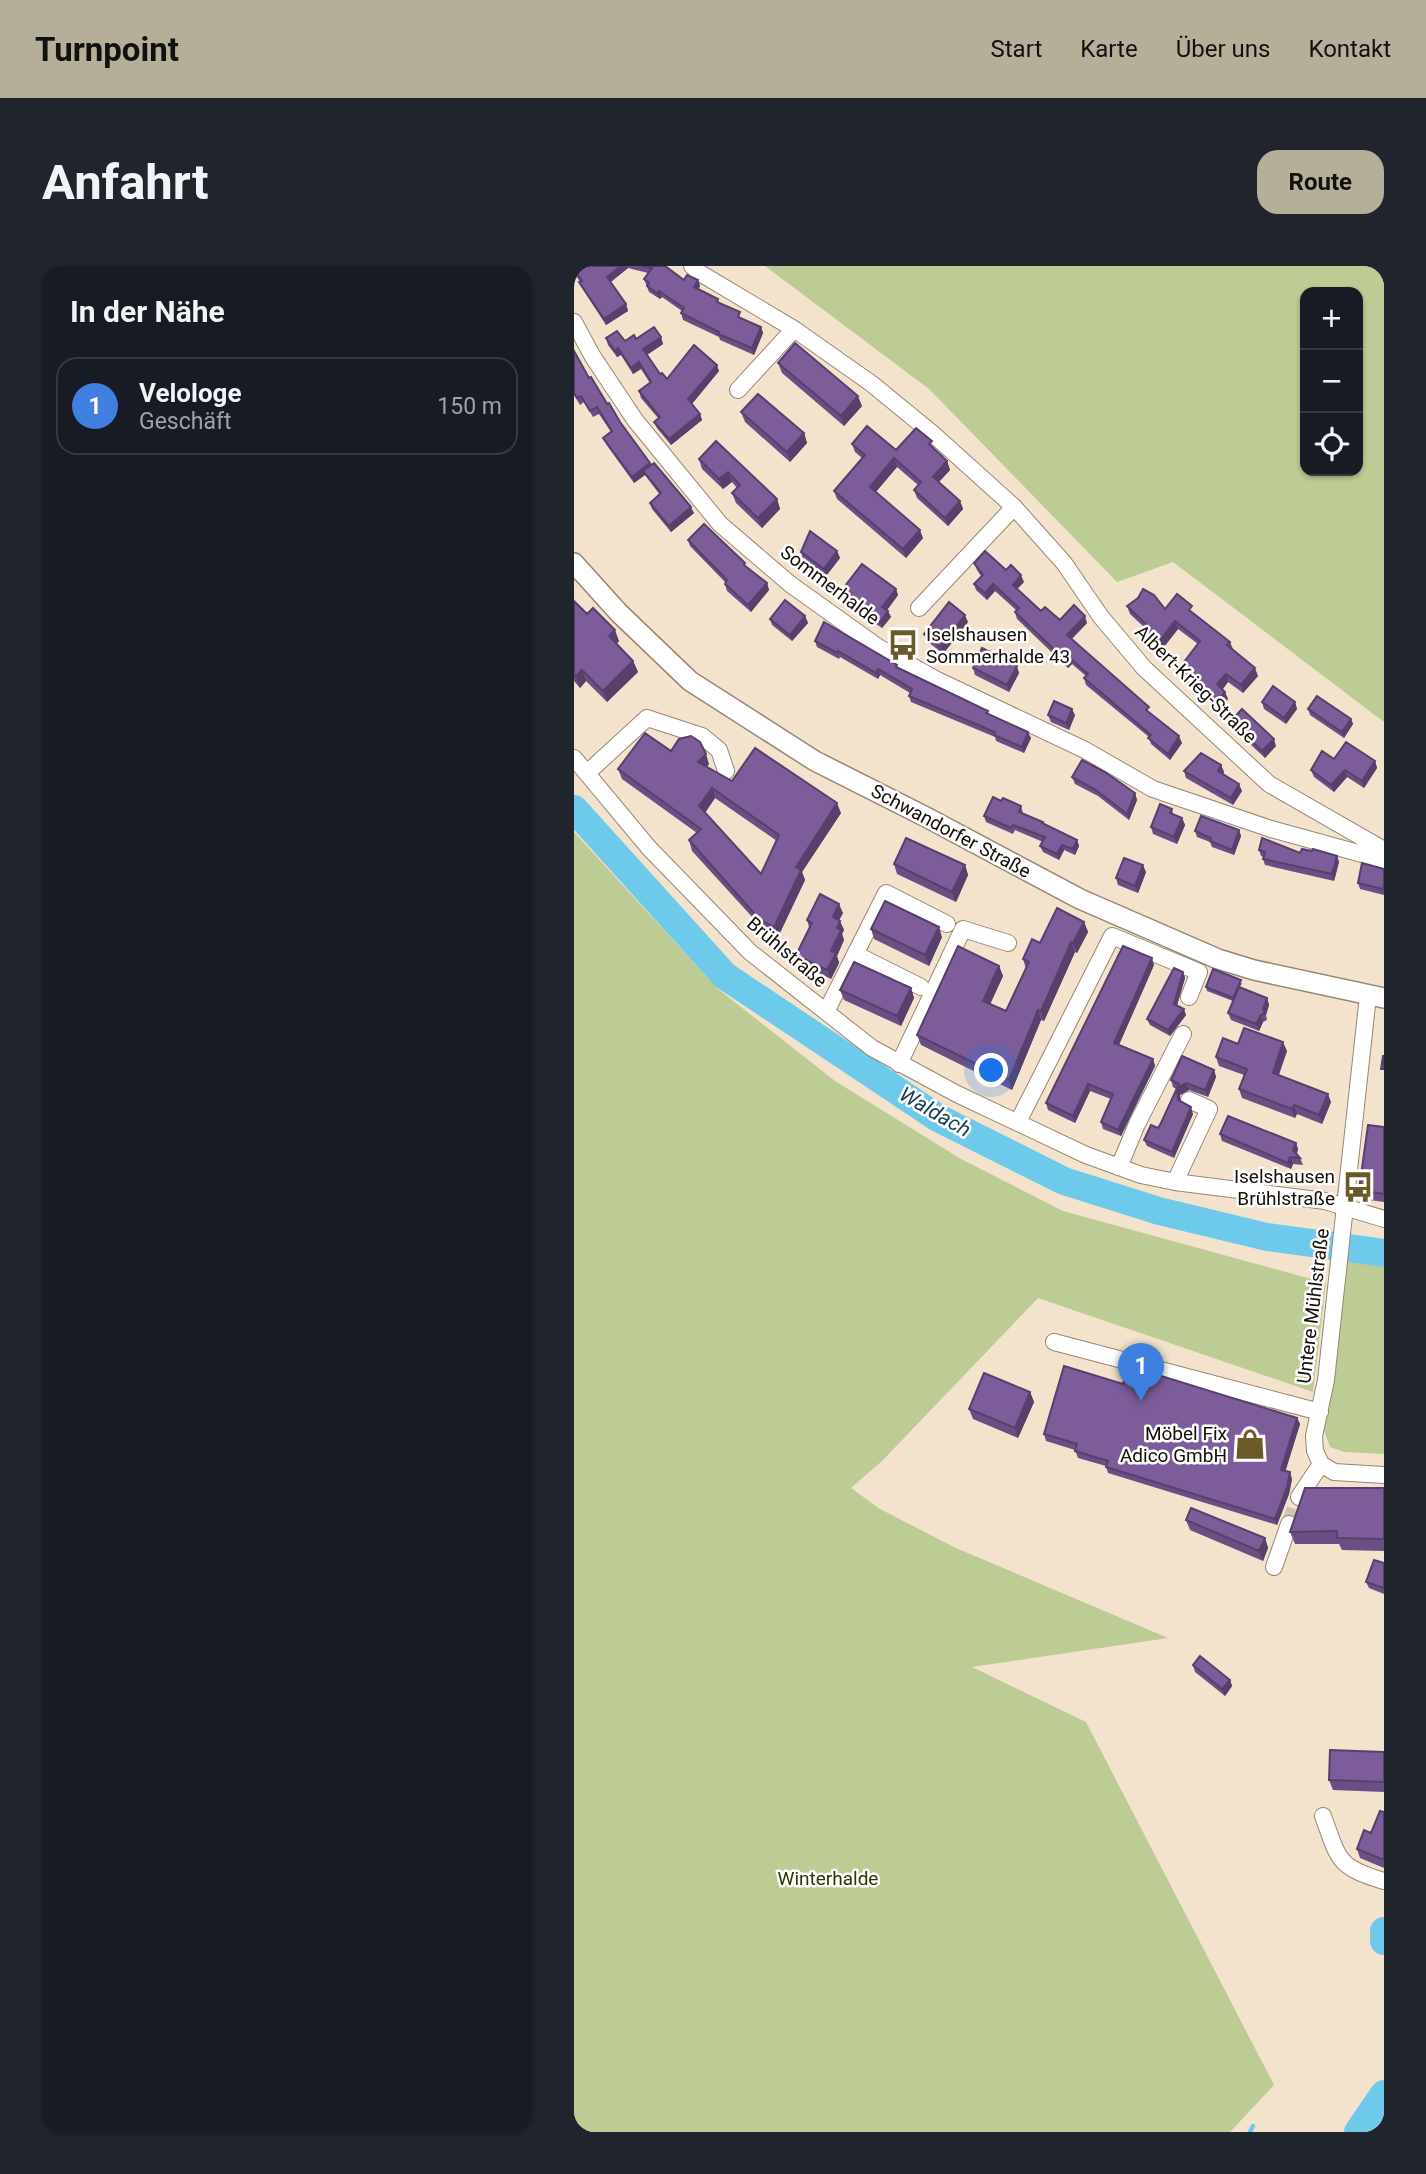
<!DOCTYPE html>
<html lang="de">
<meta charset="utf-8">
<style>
body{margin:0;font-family:Roboto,sans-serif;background:#20242c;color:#f1f3f6}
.controls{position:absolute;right:21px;top:21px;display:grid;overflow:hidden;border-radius:14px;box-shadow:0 2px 5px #0004}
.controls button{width:63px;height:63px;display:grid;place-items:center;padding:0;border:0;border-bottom:2px solid #363941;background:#171b24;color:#f1f3f6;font:35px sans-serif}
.you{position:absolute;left:418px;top:805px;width:24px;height:24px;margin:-18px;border:5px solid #fff;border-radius:50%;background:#1a73e8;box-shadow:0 0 0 10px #1a73e833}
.badge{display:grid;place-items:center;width:46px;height:46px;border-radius:50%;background:#b5ae99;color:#fff;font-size:23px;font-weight:700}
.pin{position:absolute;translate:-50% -58px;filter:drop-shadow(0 2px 4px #0008)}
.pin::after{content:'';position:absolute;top:37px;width:24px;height:21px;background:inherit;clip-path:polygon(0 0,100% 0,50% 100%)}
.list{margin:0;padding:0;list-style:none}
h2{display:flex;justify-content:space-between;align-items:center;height:91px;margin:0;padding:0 28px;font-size:30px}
h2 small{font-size:23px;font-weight:400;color:#9ea1a6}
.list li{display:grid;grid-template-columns:46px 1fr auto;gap:21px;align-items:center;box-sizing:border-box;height:98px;margin:0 14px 14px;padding:0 14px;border:2px solid #363941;border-radius:21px}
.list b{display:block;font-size:26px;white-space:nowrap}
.list p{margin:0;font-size:23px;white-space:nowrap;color:#9ea1a6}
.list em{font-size:23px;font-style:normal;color:#9ea1a6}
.icon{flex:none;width:38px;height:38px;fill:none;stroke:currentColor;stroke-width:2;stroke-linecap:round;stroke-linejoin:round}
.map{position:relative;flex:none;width:810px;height:1866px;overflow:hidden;border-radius:21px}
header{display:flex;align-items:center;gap:42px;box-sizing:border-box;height:98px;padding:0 35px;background:#b5ae99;color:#111}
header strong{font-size:33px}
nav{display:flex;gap:38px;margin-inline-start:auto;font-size:24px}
.intro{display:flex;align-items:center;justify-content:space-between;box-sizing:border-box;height:168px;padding:0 42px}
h1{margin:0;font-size:49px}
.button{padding:18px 32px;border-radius:21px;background:#b5ae99;color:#111;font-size:24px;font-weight:700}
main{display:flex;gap:42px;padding:0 42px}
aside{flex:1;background:#171b24;border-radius:21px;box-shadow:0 2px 5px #0004}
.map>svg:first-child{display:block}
</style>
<header>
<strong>Turnpoint</strong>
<nav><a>Start</a><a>Karte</a><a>Über uns</a><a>Kontakt</a></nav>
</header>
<div class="intro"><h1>Anfahrt</h1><a class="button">Route</a></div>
<main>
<aside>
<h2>In der Nähe<small></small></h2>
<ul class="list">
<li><span class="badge" style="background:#3f7fe0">1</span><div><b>Velologe</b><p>Geschäft</p></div><em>150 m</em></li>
</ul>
</aside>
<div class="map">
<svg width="810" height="1866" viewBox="0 0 810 1866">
<rect width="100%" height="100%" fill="#f3e3cd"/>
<path fill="#bccc94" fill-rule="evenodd" d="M191,0H810V456L599,296L543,316L355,123ZM731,26H784V205H731Z
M0,566L144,723L261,815L387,893L489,945L752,1017L739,1126L464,1032L308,1195L277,1222L306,1243L382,1282L594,1372L398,1401L512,1456L700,1819L656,1866H0Z
M774,992H810V1188L770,1186L756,1181L750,1164Z"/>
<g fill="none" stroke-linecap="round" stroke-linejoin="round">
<path stroke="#6dcaeb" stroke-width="4.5" d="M676,1866L679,1860"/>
<path stroke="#6dcaeb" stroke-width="28" d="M0,543L151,710L364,852L490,915L585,945L693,971L810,987
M810,1665V1675
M784,1866L810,1828"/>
<path stroke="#d2c3af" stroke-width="16" stroke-dasharray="16 8" stroke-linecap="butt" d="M715,1258L725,1231"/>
<defs>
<path id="minor" d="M118,0L126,7L220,63L298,118L359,168L440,241L490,297L527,351L570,402L695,518L810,584
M0,56L19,91L61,154L146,258L216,318L304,381L363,414L511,484L579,523L697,563L810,594
M164,124L220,63
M345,342L440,241
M0,492L75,582L176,686L298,782L383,828L512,889L567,909L601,916L751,935L810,953
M13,507L73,452L128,470L145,484L152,505
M281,688L347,721
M794,730L752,1114L740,1170L741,1185L747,1198L760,1206L810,1209
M252,746L312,627L373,658
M325,798L389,663L434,677
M444,856L538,670L625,706L615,731
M545,901L563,858L609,768
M601,916L635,843L615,834
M480,1076L746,1146
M725,1231L747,1198
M700,1301L715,1258
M749,1550C765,1594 763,1601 810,1615"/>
<path id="major" d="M0,297L45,347L116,415L241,495L352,551L506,633L644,693L680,704L810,732"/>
</defs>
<use href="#minor" stroke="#968773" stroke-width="18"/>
<use href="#major" stroke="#968773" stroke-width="22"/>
<use href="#minor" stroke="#fff" stroke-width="16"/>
<use href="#major" stroke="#fff" stroke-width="19"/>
</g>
<path fill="#6b4f84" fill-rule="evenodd" d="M0,0H91L110,14H124L126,20L124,24L144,33L145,37L168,52V53L187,61L189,67L180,89L146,74L145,71L109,54L107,47L108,45L88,31L86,33L75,26L70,13L74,7L54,2L37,16L52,38L54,45L32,59L8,22L5,16H6L0,6Z
M87,71L89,78L73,89L86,108L93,113L145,105L118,138L126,148L128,154L97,179L83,162L80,156L84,152L67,132L65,125L76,117L67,103L59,108L47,89L43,91L34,79L32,72L51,75L62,73Z
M0,85L15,112L77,199L120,247L97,266L78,243L76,237L86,229L71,209L60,217L32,178L29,172L37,166L25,148L19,151L10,136L6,139L0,129Z
M204,97L288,140L270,160L208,107Z
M167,146L230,167L233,177L216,196L171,156Z
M142,175L203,233L206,243L188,262L162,237L158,227L163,222L158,216L149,223L128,203L125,193Z
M278,178L322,184H361L373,195L376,204L365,216L386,235L389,243L374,260L343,232L340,224L344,219L323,201L302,226L349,272L332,292L263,233L260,225L288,192L281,186Z
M114,274L193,317L195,324L177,346L153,325L151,318V316L116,280Z
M263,285L266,292L252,310L229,293L227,286Z
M400,297L432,304L450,316L443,323L467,345L486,354L513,357L498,373L608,477L596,494L577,478L575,471L512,419L510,412L512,410L498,398L494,402L443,353L441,346L442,344L421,325L413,334L402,324L400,318L407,310L403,304Z
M271,320L322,323L324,329L313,344L317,351L308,362L296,354L294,357L271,339L268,333L273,326Z
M0,335L45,375L42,378L59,395L64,406L33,436L12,415L6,422L0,415Z
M553,340L591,343L621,348L656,376L659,383L684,410L669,427L654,416L649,423L654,433L646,444L606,413L603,405L624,378L604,363L586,386L573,375L570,367L573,364L556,348Z
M231,350L234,357L218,375L198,359L196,353Z
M394,356L369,388L352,374L350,368Z
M241,375L324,401L414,445L415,448L457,472L450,487L422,475L421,471L337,436L335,430L336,427L306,409L304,413L266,391L265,393L243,381Z
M399,402L445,407L435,426L401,409Z
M688,436H721L723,443L712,458L690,443Z
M734,443L777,453L779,458L770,472L736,449Z
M474,449H501L495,464L477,456Z
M657,455L702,480L691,492L659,462Z
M760,493L801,495L803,502L790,522L773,511L760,526L740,511L737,504Z
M135,498L133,501L158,515L267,547L228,606L231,614L204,671L190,664L118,585L115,574L123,567L48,513L44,503ZM141,532L203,575L187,608L131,546Z
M647,499L650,506L649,508L668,525L659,539L612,512L610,505Z
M498,511L561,527L563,534L555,554L524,530L501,518Z
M427,535L447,540L449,547L503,574L505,580L501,589L490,584L485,594L469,586L466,580L469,576L441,564L439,568L412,556L410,550Z
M598,543L599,548L608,552L611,559L603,578L579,568L577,561Z
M665,564L667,570L660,589L638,581L636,576L623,571L621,565Z
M685,584L726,587L738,585L763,590L765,596L760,615L691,599L689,593L690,591L687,590Z
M320,598L391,599L394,609L382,636L323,608Z
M810,603V629L786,623L784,617Z
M572,606L564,627L544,619L542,612Z
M269,647L265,654L270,664L268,668L270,674L263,690L265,697L257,713L226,698L222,689L235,661L233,654Z
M510,656L514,666L503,687L501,686L470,755L467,754L438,824L347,779L343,769L425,700L429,710L416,738L432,745L452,703L449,693L466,677Z
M297,663L368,671L355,700L300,673Z
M580,699L545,779L579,793L581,800L547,870L529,863L527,856L537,833L516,825L501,857L474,844L472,837Z
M609,706L611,712L603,739L612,749L596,770L576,759L573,753Z
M668,717L666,721L693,732L695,739L692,749L693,754L689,756L685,765L657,754L654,747L659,735L633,725L632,721Z
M337,722L340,732L327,760L270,734L266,724Z
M664,778L713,785L705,809L757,836L748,858L723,848L721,852L668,832L665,823L670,809L645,800L642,791Z
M640,804L642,811L634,831L615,824L606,829V835L619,848L600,892L573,880L570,874L584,862L602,823L599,821L597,814Z
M810,861V936L788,933L785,924Z
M646,868L722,877L724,883L723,888L726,892L729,899L719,898L717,903L648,875Z
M549,1118L723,1152L726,1158L711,1205L718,1213L715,1228L703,1259L534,1207L532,1200L504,1192L501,1184L472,1175L470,1168Z
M456,1126L460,1136L444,1172L399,1153L395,1143Z
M810,1222V1285L768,1284L765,1278H721L716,1266Z
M612,1254L691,1272L694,1282L689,1295L616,1264Z
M810,1297V1328L795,1322L792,1316Z
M619,1399L656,1414L658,1420L651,1430L621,1406Z
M810,1486V1526L759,1524L755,1514Z
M810,1546V1602L786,1592L783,1583L797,1567Z"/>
<path fill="#57406b" d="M47,0H53L54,2L35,17L33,11Z
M124,14L126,20L122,28L120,21Z
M85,25L88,31L86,33L83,27Z
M52,38L54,45L32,59L30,53Z
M187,61L189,67L180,89L178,82Z
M87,71L89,78L71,90L69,83Z
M44,82L47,89L43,91L41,85Z
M65,96L67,103L59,108L57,102Z
M143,99L145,105L116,140L114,133Z
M284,130L288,140L270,160L267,150Z
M126,148L128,154L97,179L95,173Z
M230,167L233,177L216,196L213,186Z
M320,192L323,201L299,229L296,221Z
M373,195L376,204L362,219L359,211Z
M76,197L79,203L69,205L71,209L60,217L58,211Z
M154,206L158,216L149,223L145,213Z
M203,233L206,243L188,262L184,252Z
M386,235L389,243L374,260L371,252Z
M117,241L120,247L97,266L95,260Z
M346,264L349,272L332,292L329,283Z
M263,285L266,292L252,310L250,303Z
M447,309L450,316L441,325L439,319Z
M193,317L195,324L177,346L174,339Z
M419,318L421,325L413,334L411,327Z
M322,323L324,329L311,347L308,341Z
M314,345L317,351L308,362L306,356Z
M294,347L296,354L294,357L291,350Z
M391,349L394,356L369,388L366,381Z
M231,350L234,357L218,375L216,369Z
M511,350L513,357L495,375L493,369Z
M601,355L604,363L586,386L583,378Z
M41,364L45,375L39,381L35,370Z
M495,391L498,398L494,402L492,395Z
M59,395L64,406L33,436L29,425Z
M443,400L445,407L435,426L433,419Z
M681,402L684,410L669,427L667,419Z
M304,403L306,409L304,413L302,407Z
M8,404L12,415L6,422L2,410Z
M652,408L654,416L646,426L643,418Z
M651,426L654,433L646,444L643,436Z
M721,436L723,443L712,458L710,452Z
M498,443L501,449L495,464L492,457Z
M777,453L779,458L770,472L768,466Z
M454,466L457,472L450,487L448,481Z
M605,470L608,477L596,494L594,488Z
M700,473L702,480L691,492L688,485Z
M132,488L135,498L128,506L124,496Z
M801,495L803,502L790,522L788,515Z
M647,499L650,506L646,512L644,505Z
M771,504L773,511L760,526L757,519Z
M665,518L668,525L659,539L657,532Z
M138,522L141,532L129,550L125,540Z
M561,527L563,534L555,554L553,548Z
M263,537L267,547L228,606L231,614L204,671L200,661L222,601Z
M608,552L611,559L603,578L600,571Z
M665,564L667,570L660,589L658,584Z
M503,574L505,580L501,589L499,583Z
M488,579L490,584L485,594L483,588Z
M763,590L765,596L760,615L758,608Z
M391,599L394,609L382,636L378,626Z
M569,599L572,606L564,627L561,620Z
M265,638L269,647L262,660L259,651Z
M266,655L270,664L268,668L270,674L263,690L265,697L257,713L253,704L263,662Z
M510,656L514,666L503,687L499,677Z
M365,661L368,671L355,700L351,689Z
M497,676L501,686L470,755L467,745Z
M578,692L580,699L543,783L540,777Z
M425,700L429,710L413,745L409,735Z
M609,706L611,712L602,743L600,738Z
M337,722L340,732L327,760L323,750Z
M693,732L695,739L692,749L689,743Z
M610,743L612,749L596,770L594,764Z
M464,744L467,754L438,824L435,814Z
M687,749L689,756L685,765L682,758Z
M709,776L713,785L702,815L699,807Z
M579,793L581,800L547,870L544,864Z
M640,804L642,811L634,831L631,824Z
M612,817L615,824L606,829L607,841L604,834L603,822Z
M514,818L516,825L501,857L499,850Z
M754,828L757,836L748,858L745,849Z
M720,839L723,848L721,852L718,843Z
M617,841L619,848L600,892L598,886Z
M722,877L724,883L722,890L719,884Z
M716,891L719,898L717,903L714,897Z
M456,1126L460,1136L444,1172L441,1162Z
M723,1152L726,1158L710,1210L707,1204Z
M716,1206L718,1213L715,1228L703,1259L701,1253Z
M691,1272L694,1282L689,1295L685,1285Z
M656,1414L658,1420L651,1430L648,1423Z"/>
<path fill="#7c5c99" stroke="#57406b" stroke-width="2" fill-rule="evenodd" d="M0,0H47L33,11L52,38L30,53L5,16L8,15L0,3Z
M68,0H91L110,14L113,9L124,14L120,21L144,33L143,36L166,46L164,51L187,61L178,82L144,68L145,66L107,47L110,42L85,25L83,27L73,20L75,17L70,13L78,2Z
M80,61L87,71L69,83L86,108L88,107L93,113L120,79L143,99L114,133L126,148L95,173L80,156L86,151L65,125L77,116L65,96L57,102L44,82L41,85L32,72L43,65L51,75L60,69L62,73Z
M221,77L284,130L267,150L204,97Z
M0,85L15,112L17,111L32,136L33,138L35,137L46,156L76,197L58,211L29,172L38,165L23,141L16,145L7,130L3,132L0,127Z
M184,128L230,167L213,186L167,146Z
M293,160L322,184L342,162L358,175L355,178L373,195L359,211L386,235L371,252L340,224L347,216L320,192L296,221L346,264L329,283L260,225L291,189L278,178Z
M142,175L203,233L184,252L158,227L166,219L154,206L145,213L125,193Z
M80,197L117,241L95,260L76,237L87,227L69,205Z
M130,258L171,297L170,299L193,317L174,339L151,318L153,314L114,274Z
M236,265L263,285L250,303L227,286Z
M411,285L432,304L437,299L447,309L439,319L467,345L471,341L486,354L500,339L511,350L493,369L575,441L572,444L605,470L594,488L574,472L577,469L510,412L514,408L495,391L492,395L441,346L445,342L419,318L411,327L400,318L409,309L400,297Z
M288,298L322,323L308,341L314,345L306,356L294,347L291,350L268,333L275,323L271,320Z
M569,323L580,329L591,343L603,328L618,340L615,344L656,376L653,379L681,402L667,419L652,408L643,418L651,426L643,436L603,405L626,375L601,355L583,378L570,367L575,361L553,340L564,332Z
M211,334L231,350L216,369L196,353Z
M0,335L13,348L19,342L41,364L35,370L59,395L29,425L8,404L2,410L0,408Z
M375,336L391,349L366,381L350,368Z
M250,356L323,399L322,401L414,445L412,447L454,466L448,481L420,469L421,466L335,430L338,423L304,403L302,407L264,385L263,387L241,375Z
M408,382L443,400L433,419L399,402Z
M699,420L721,436L710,452L688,436Z
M743,430L777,453L768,466L734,443Z
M480,435L498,443L492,457L474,449Z
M668,443L700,473L688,485L657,455Z
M71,467L97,485L105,473L117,470L126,476L132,488L124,496L158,515L181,482L263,537L222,601L227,604L200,661L186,654L115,574L127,563L44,503ZM138,522L205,569L187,608L125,540Z
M772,476L801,495L788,515L771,504L757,519L737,504L748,485L760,493Z
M627,487L647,499L644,505L665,518L657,532L610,505Z
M508,494L531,506L561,527L553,548L522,524L498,511Z
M419,531L427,535L429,532L447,540L445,546L469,556L468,557L503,574L499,583L488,579L483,588L466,580L471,571L439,559L437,562L410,550Z
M586,538L598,543L596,547L608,552L600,571L577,561Z
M627,550L665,564L658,584L636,575L637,572L621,565Z
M332,572L391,599L378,626L320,598Z
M688,572L726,587L728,583L738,585L739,583L763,590L758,608L689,593L691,586L685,584Z
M550,592L569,599L561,620L542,612Z
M788,597L810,603V617L809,623L784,617Z
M246,628L265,638L259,651L266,655L263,662L267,664L257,685L262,687L253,704L222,689L238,657L233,654Z
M311,635L365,661L351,689L297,663Z
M483,642L510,656L499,677L497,676L467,745L464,744L435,814L343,769L384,680L425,700L409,735L432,745L455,696L449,693L458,673L466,677Z
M549,680L578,692L540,777L579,793L544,864L527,856L539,828L514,818L499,850L472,837Z
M280,696L337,722L323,750L266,724Z
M600,702L609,706L600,738L610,743L594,764L573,753Z
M639,703L667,714L659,732L632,721Z
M665,721L693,732L689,743L691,747L687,749L682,758L654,747Z
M670,762L709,776L699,807L754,828L745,849L720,839L718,843L665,823L673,803L642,791L649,772L664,778Z
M608,790L640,804L631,824L612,817L603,822L604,834L617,841L598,886L570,874L577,859L584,862L587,857L605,818L597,814Z
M809,790H810V803H807Z
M654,850L722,877L719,884L726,892L716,891L714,897L646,868Z
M794,859L810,861V928L785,924Z
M490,1100L549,1118L555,1100L723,1152L707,1204L716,1206L713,1221L701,1253L532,1201L534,1195L501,1185L503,1178L470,1168Z
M410,1107L456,1126L441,1162L395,1143Z
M731,1222H810V1273L763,1272V1265L716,1266Z
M617,1242L691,1272L685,1285L612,1254Z
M800,1294L810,1297V1322L792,1316Z
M626,1390L656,1414L648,1423L619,1399Z
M756,1484L810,1486V1516L755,1514Z
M806,1545L810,1546V1594L783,1583L790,1564L797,1567Z"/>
<defs>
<symbol id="bus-bare" viewBox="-9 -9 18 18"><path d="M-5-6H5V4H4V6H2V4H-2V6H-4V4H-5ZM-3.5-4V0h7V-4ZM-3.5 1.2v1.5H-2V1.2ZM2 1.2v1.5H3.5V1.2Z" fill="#6b5a28" stroke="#fff" stroke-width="2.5" paint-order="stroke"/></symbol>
<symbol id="shop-bare" viewBox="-9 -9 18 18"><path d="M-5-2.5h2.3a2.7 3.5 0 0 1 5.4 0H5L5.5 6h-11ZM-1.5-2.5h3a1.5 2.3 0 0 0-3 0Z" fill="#6b5a28" stroke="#fff" stroke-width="2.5" paint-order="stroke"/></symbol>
</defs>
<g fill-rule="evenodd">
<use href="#bus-bare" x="307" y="357" width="44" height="44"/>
<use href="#bus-bare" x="762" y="899" width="44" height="44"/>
<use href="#shop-bare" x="654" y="1156" width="44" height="44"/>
</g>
<g text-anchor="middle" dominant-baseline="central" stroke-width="5" stroke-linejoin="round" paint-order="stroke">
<g font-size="19" fill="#140e07" stroke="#fff">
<text transform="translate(256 319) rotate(37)">Sommerhalde</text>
<text transform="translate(622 418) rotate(44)">Albert-Krieg-Straße</text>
<text transform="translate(377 565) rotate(28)">Schwandorfer Straße</text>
<text transform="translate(213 686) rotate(40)">Brühlstraße</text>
<text transform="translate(739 1040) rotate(-83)">Untere Mühlstraße</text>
</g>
<g font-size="19" fill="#140e07" stroke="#fff" text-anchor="end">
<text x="352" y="368" text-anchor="start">Iselshausen<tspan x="352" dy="22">Sommerhalde 43</tspan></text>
<text x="761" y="910">Iselshausen<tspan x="761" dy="22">Brühlstraße</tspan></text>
<text x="653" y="1167">Möbel Fix<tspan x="653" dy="22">Adico GmbH</tspan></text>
</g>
<g font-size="19" fill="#2c3600" stroke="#fff">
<text x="254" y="1612">Winterhalde</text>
</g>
<g font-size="21" font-style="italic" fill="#143e4c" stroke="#fff">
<text transform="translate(361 846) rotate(30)">Waldach</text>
</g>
</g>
</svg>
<div class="controls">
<button>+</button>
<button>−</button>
<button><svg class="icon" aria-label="locate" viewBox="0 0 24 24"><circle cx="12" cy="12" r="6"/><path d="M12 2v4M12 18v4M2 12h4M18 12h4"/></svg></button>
</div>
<div class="you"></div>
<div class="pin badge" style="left:567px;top:1135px;background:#3f7fe0">1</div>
</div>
</main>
